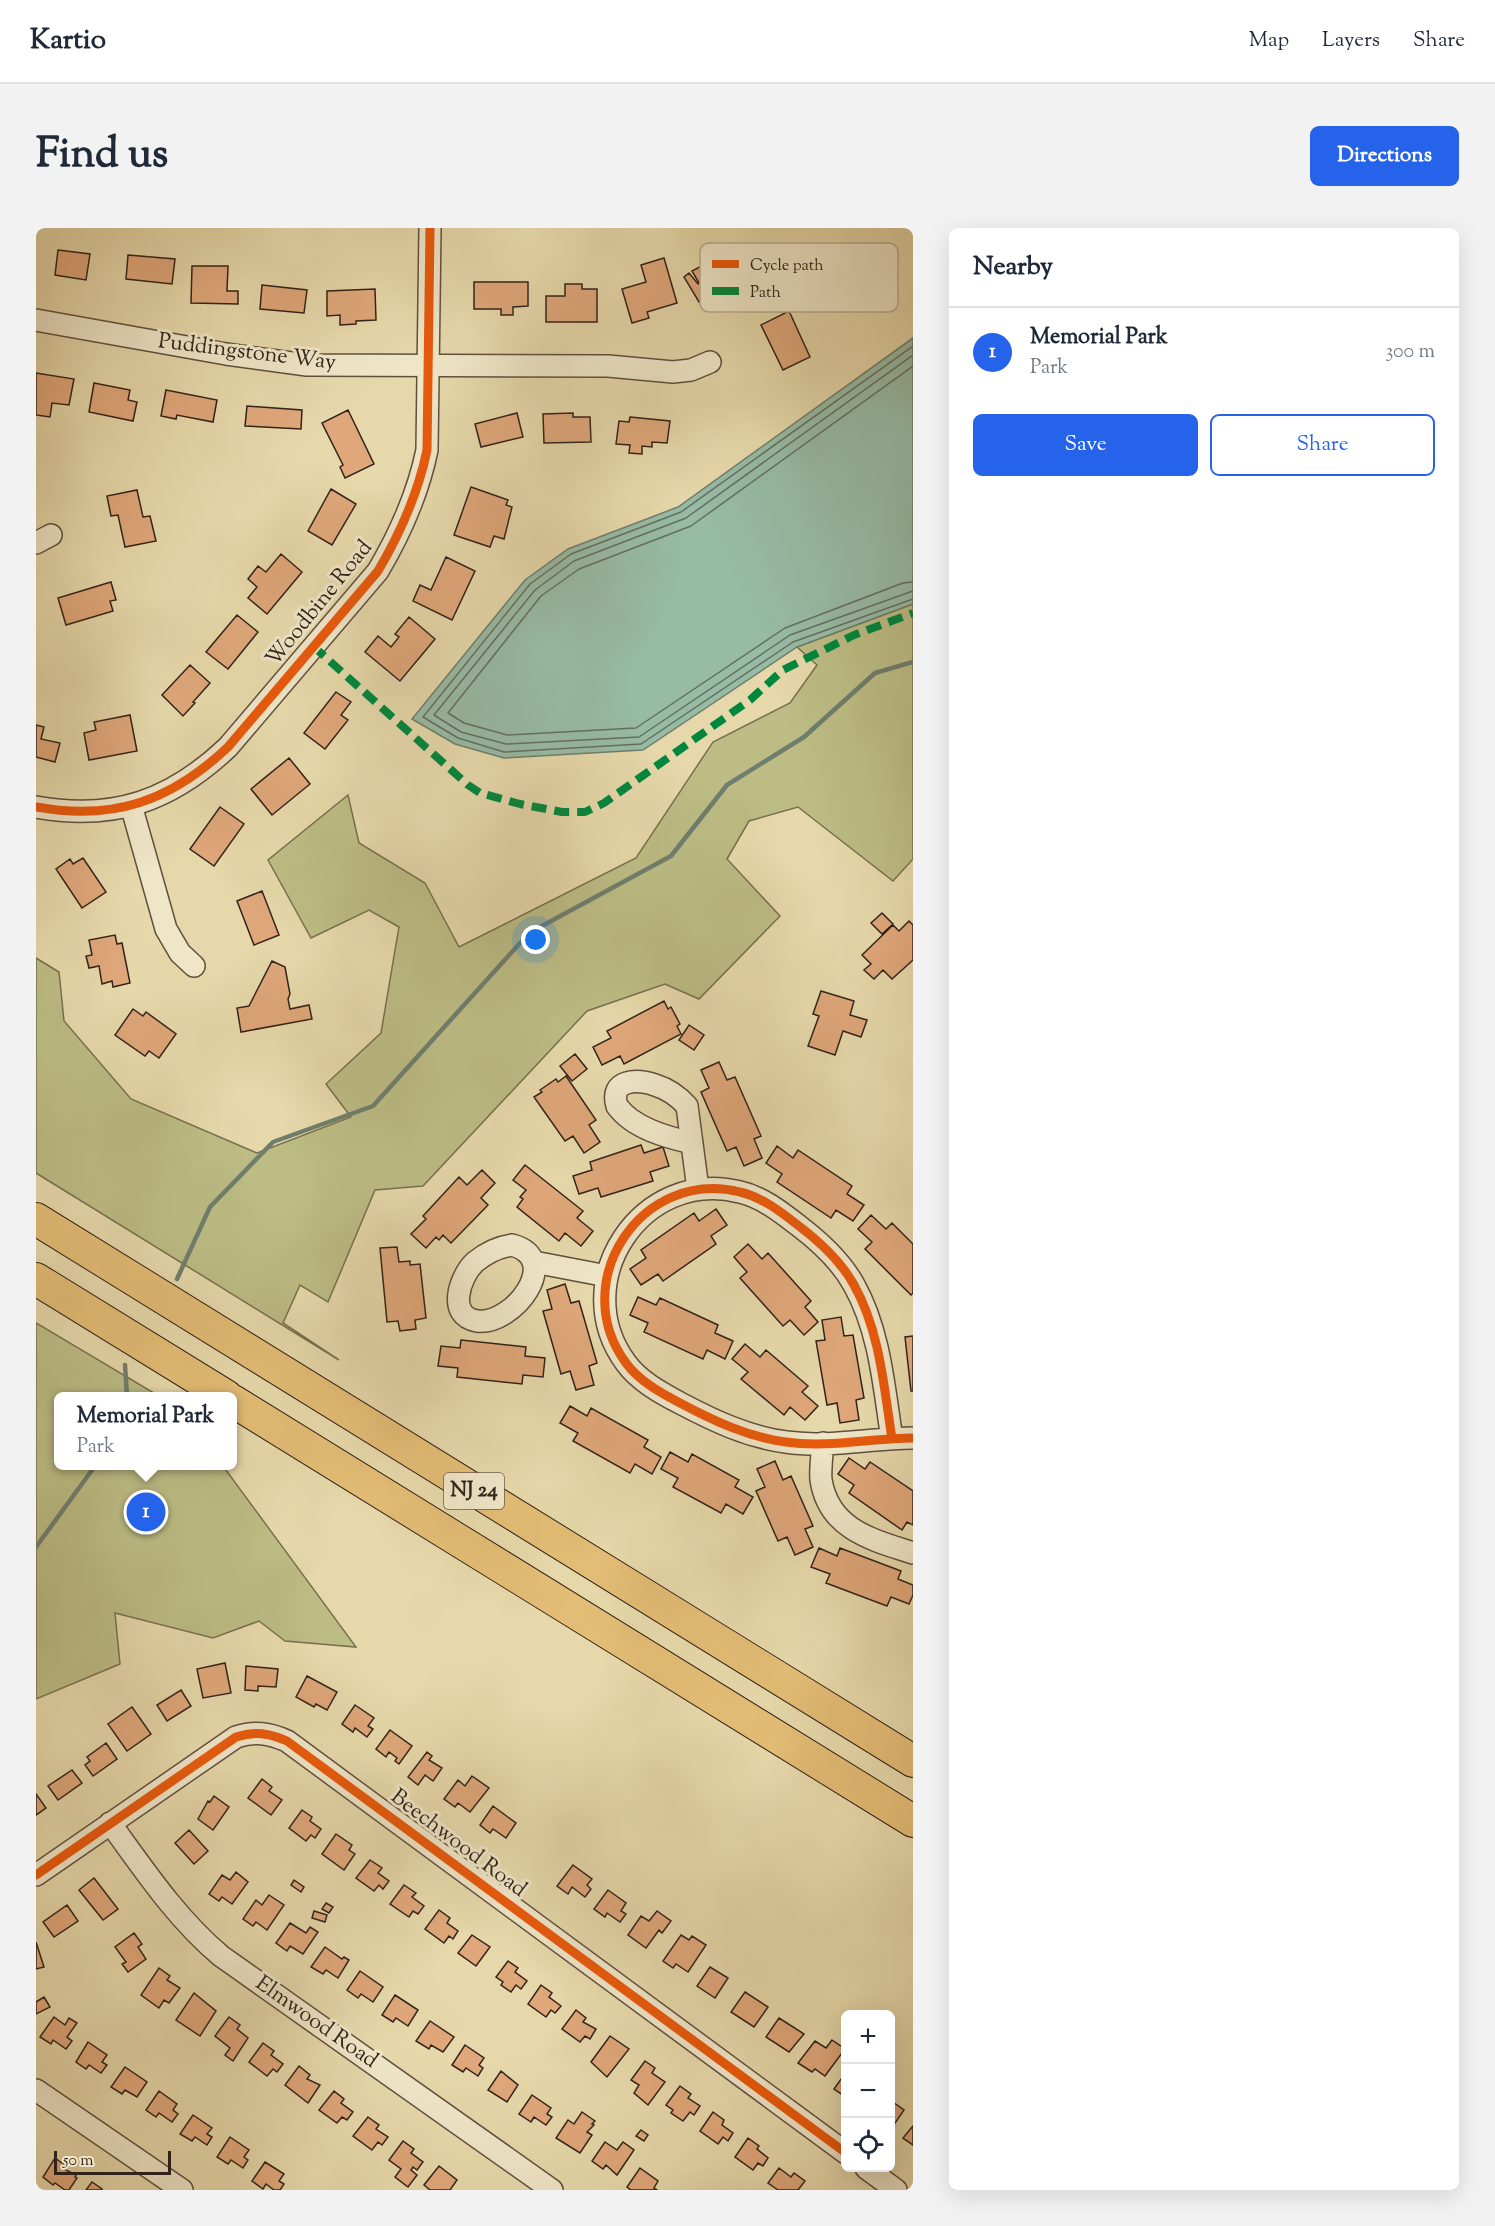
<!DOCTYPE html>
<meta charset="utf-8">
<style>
body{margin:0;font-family:"Sorts Mill Goudy",serif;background:#f2f2f3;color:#1f2937}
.controls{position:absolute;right:18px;bottom:18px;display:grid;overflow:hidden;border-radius:9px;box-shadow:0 6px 24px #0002}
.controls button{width:54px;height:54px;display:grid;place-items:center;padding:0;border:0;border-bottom:2px solid #e0e1e3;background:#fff;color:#1f2937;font:30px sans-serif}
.scale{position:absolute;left:18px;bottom:15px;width:117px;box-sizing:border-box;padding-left:6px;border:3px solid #32231a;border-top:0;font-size:16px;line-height:21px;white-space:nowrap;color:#32231a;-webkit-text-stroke:4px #efe6c8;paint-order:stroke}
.you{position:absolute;left:500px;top:712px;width:21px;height:21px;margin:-15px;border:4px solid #fff;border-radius:50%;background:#1a73e8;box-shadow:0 0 0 9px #1a73e833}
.badge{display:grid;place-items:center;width:39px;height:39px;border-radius:50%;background:#2563eb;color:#fff;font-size:20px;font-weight:700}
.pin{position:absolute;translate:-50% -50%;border:3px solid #fff;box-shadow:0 2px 6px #0006}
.popup{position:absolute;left:18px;top:1164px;width:183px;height:78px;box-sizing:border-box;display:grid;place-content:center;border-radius:9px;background:#fff;filter:drop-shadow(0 2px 4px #0005);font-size:20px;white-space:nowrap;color:#747a83}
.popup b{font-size:22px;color:#1f2937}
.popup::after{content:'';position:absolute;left:50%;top:100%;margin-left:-12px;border:12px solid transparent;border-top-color:#fff}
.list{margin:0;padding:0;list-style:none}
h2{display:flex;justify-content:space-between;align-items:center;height:78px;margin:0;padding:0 24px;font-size:26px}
h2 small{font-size:20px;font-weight:400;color:#747a83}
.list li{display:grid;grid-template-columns:39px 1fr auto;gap:18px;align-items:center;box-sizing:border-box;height:90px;padding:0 24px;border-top:2px solid #e0e1e3}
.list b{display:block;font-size:22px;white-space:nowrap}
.list p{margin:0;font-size:20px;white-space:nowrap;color:#747a83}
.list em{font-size:20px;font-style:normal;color:#747a83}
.actions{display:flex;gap:12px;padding:18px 24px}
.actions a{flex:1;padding:14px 0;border:2px solid #2563eb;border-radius:9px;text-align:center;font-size:21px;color:#2563eb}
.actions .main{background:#2563eb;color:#fff}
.icon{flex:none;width:33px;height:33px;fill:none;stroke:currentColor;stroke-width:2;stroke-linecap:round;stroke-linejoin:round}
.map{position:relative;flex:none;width:877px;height:1962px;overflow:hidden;border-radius:9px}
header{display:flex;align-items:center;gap:36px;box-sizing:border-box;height:84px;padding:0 30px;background:#fff;border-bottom:2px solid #e0e1e3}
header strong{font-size:28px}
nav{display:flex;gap:33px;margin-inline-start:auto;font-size:21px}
.intro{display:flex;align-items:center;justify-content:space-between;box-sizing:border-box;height:144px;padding:0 36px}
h1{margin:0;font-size:42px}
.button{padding:15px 27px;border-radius:9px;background:#2563eb;color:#fff;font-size:21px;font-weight:700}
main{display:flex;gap:36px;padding:0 36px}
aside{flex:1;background:#fff;border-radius:9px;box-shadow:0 6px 24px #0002}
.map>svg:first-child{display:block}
</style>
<header>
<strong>Kartio</strong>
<nav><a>Map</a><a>Layers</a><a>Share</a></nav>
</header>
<div class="intro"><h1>Find us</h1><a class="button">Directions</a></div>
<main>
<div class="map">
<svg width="877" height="1962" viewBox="0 0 877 1962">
<rect width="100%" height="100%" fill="#e6d8aa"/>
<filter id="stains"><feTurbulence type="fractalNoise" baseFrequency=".00333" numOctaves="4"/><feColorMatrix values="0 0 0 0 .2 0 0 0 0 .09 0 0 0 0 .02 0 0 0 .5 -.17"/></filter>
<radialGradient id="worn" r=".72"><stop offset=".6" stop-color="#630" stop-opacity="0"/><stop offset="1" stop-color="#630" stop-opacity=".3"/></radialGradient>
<path fill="#bcbc84" stroke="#77704f" stroke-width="1.5" d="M877,376V631L857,653L762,579L713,593L691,631L744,688L663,771L629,756L551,783L387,958L339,962L292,1074L264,1057L247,1095L303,1132L0,945V730L23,744L28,793L95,871L221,925L315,889L290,856L345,805L363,699L333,682L275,710L232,632L312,567L323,615L389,655L423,719L600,630L677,514L754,475L781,437L761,419Z
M0,1095L123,1168H23V1238H187L320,1419L249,1413L223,1393L177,1410L79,1385L84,1436L0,1471Z"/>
<path fill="#97bba5" stroke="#6f7e6d" stroke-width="1.5" d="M877,110V376L761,419L607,522L468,530L419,516L376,491L489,352L532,321L642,279Z"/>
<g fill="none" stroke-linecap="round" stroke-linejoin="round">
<path stroke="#646f60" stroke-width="1.5" d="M877,118L645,284L535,326L494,356L387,489L422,510L468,524L605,516L757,414L877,371
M877,127L650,290L538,333L499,362L398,487L425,504L470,516L603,509L754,407L877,363
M877,138L655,298L543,341L505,368L412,485L428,495L471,507L600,500L749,400L867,355L877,354"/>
<path stroke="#6f7e6d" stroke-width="4.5" d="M141,1051L174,979L237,914L337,878L493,705L635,628L691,557L768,509L839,445L877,434
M89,1137L91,1168
M0,1319L59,1238"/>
</g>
<path fill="#dfa77a" stroke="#32231a" stroke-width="1.5" d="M22,22L54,26L50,52L19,47Z
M92,27L139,31L136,56L90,51Z
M628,30L641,75L611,84L613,90L596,95L586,61L610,54L605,37Z
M671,35L675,43L715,52L710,77L697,75L696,76L670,70L663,74L648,49L653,45L662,56L663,55L656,43Z
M156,38H192L191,63H202V76L155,75Z
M438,54H492V78L477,79V87H465V81H438Z
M529,56H546V61H561V94H510V68H529Z
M226,57L271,62L268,85L224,81Z
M339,61L340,92L320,93V96L304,97V87L291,88V63Z
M753,83L774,129L747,142L725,97Z
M0,145L38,151L33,177L16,175L14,189L0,187Z
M58,155L94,162L92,172L101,174L97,193L53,184Z
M130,162L181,172L177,194L141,187L140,191L125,188Z
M211,178L266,182L265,201L209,198Z
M312,182L338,236L309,250L304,239L307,237L286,195Z
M481,185L487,209L445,219L439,196Z
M537,185V189H554L555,214L508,215L507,186Z
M594,189L634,193L631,215L616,214V219L606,218V226L593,225L594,217L580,216L583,193L593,194Z
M435,259L472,272L470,277L476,279L468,311L458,308L454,319L418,307Z
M295,261L320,276L296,317L272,303Z
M101,262L107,289L114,288L120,313L89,319L82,287L75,288L71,268Z
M245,326L266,344L231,386L212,370L221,359L212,351L222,338L230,344Z
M410,329L439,343L416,392L377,373L384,357L395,362Z
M75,354L80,372L74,373L77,383L30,397L22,370Z
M201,387L222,404L192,441L170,424Z
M373,389L399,411L364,453L329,424L342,408L355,419L363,409L359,406Z
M154,437L174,455L157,474L159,475L147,488L126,467Z
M300,464L315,474L305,487L312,492L289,521L268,505Z
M94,487L101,523L53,532L48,505L60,502L58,494Z
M0,497L8,499L5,511L24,515L19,534L0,529Z
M253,530L274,556L236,587L215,561Z
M184,579L208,596L178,638L154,621Z
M47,630L70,664L46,680L20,641L34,631L37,636Z
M226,663L243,707L218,717L201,673Z
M846,685L857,696L846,706L835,695Z
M873,693L877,697V732L856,751L847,742L838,751L828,742L835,736L826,727L857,697L863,703Z
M79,707L81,716L86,715L94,755L77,759L76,753L66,756L63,738L53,740L50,728L56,727L53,712Z
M236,733L249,739L254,766L252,771L254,781L273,777L276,791L205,804L201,780L213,778Z
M785,763L818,773L814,787L831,792L825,809L807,803L799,827L772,818L783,788L777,786Z
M628,773L632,781L635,779L644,796L641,798L645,806L588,836L584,828L566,837L557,819L575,810L571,803Z
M97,781L107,788L110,784L140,806L123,830L113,823L109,828L79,807Z
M653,797L668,807L658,822L643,812Z
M539,826L551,841L536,853L524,838Z
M683,834L691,852L699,849L725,908L718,911L726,930L708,938L700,919L691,923L665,864L673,860L665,842Z
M530,848L560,892L553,897L564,914L548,925L537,908L529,913L498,869L506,864L504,862L520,851L522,854Z
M605,917L608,925L627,919L633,938L614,944L617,953L565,969L562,960L543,966L537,948L556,942L554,934Z
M741,918L757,930L762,922L816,958L811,966L828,977L817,993L800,982L795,990L741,954L746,946L730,935Z
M489,937L547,983L541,990L557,1003L545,1018L529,1005L523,1013L481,979L487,971L484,969L490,962L477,952Z
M446,942L459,955L445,970L452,977L415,1015L407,1007L403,1012L400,1009L390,1020L375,1006L390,991L387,988L423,949L431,957Z
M680,981L691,997L675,1008L680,1016L627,1053L622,1046L605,1057L594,1041L610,1030L605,1022L658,985L663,993Z
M835,987L850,1001L856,995L877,1016V1065L875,1067L829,1021L836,1014L822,1001Z
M712,1016L726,1031L732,1025L775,1073L769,1079L782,1094L768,1107L754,1092L747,1098L704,1050L711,1044L698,1029Z
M361,1019L363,1034L374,1033V1037L384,1036L390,1090L379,1092L380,1101L364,1103L362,1093L351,1094L344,1020Z
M529,1056L535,1075L543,1073L561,1135L553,1138L558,1157L540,1162L534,1143L525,1146L507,1083L516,1081L511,1062Z
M602,1069L620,1077L624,1070L682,1097L679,1105L697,1113L689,1131L671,1122L667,1131L608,1104L612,1095L594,1087Z
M805,1089L808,1108L817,1107L828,1170L820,1172L823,1192L804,1195L801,1175L791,1177L780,1113L789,1112L786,1092Z
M877,1108V1163H875L869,1109Z
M425,1112L490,1119L489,1128L509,1130L507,1149L487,1147L486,1156L421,1149L422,1140L402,1138L405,1118L424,1120Z
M709,1116L724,1129L730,1122L772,1158L766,1164L782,1178L769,1192L754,1179L748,1187L705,1151L712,1144L696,1131Z
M534,1178L551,1188L555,1180L612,1212L608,1219L625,1229L616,1246L599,1236L594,1245L537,1213L542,1205L524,1195Z
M634,1224L652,1234L656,1226L703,1252L699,1259L717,1269L707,1286L690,1276L685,1285L637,1259L642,1250L625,1241Z
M813,1230L829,1241L834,1234L877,1263V1297L871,1294L866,1302L813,1265L818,1257L802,1246Z
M739,1233L747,1252L755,1248L777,1298L769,1301L777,1319L759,1327L751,1309L742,1313L720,1263L729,1259L721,1241Z
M783,1320L801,1328L804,1320L865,1343L862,1351L877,1357V1367L873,1376L855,1369L851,1378L790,1355L794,1346L775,1339Z
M189,1435L195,1465L167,1470L161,1441Z
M210,1438L242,1441L240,1459L222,1458V1463L209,1462Z
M271,1448L301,1464L291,1482L280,1476L278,1479L260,1469Z
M145,1462L155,1478L131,1493L121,1477Z
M319,1477L338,1490L332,1498L337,1501L331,1509L319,1500L317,1504L306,1496Z
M96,1479L115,1506L91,1523L72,1496Z
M354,1502L376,1518L363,1536L359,1533L361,1530L353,1524L350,1529L340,1521Z
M70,1515L81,1531L57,1548L49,1537L54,1533L51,1529Z
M391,1524L396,1528L393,1532L406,1540L397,1553L389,1547L382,1557L372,1549Z
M36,1542L46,1555L22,1572L12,1558Z
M436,1548L453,1560L434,1584L422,1575L419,1579L408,1571L422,1552L429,1558Z
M226,1551L236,1559L233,1563L246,1572L235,1587L212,1570Z
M0,1566L10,1580L0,1587Z
M178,1568L193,1579L177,1602L162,1591L172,1573L174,1574Z
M457,1578L480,1595L470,1610L457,1601L454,1605L444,1597Z
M266,1582L276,1589L274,1593L285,1601L279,1610L275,1607L270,1613L253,1600Z
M153,1602L172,1623L158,1636L139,1615Z
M300,1606L316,1617L313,1622L319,1626L308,1642L286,1626Z
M334,1632L346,1640L342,1645L353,1653L347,1661L343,1657L338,1663L320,1650Z
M537,1637L556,1651L551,1657L555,1661L549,1669L536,1659L532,1666L521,1658Z
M200,1644L212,1654L196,1676L186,1669L183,1673L173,1666L186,1647L194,1652Z
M58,1650L82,1681L67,1692L43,1662Z
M258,1652L268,1659L265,1664L255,1657Z
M368,1657L380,1665L376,1669L388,1678L382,1686L377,1683L373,1689L354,1676Z
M572,1662L590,1675L585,1683L590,1686L584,1694L571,1685L569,1689L558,1681Z
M233,1667L248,1677L231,1702L220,1694L217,1698L207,1691L220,1672L226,1677Z
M290,1675L297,1679L293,1685L286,1681Z
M31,1677L42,1693L18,1709L7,1694Z
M403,1682L414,1690L411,1695L422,1703L417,1711L413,1708L408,1715L389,1701Z
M278,1683L291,1687L289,1694L276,1690Z
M621,1683L635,1693L626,1705L623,1702L610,1720L592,1707L605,1688L613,1693Z
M254,1695L270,1705L274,1699L282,1704L267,1726L254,1718L251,1723L240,1715Z
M98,1705L106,1716L102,1719L110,1731L92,1744L86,1736L90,1734L79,1719Z
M436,1707L454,1719L440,1738L422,1725Z
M645,1707L653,1712L656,1708L670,1717L652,1744L640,1736L637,1740L627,1733Z
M0,1714L8,1739L0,1741Z
M289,1719L306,1731L308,1729L313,1732L302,1750L290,1742L287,1746L275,1739Z
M472,1733L482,1740L479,1744L491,1753L485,1761L480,1757L475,1764L465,1757L467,1754L460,1749Z
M674,1739L692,1750L679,1770L661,1758Z
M123,1740L134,1748L131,1752L144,1760L133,1775L128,1772L123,1780L105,1767Z
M324,1743L347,1759L337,1774L325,1766L322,1770L311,1762Z
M505,1757L516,1765L513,1769L525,1778L519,1785L515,1782L510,1789L492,1776Z
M709,1764L732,1779L718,1799L695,1784Z
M158,1765L180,1783L164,1808L140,1792Z
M359,1767L382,1782L372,1798L360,1790L357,1794L346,1787Z
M8,1769L14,1779L0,1786V1774Z
M540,1782L550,1790L547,1794L560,1801L554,1811L549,1808L544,1814L526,1801Z
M18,1789L29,1797L33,1790L41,1795L31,1809L36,1813L30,1821L17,1812L15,1816L4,1809Z
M193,1789L204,1797L201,1801L212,1810L197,1833L189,1827L194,1820L179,1808Z
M743,1790L768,1806L753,1824L730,1809Z
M394,1793L418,1809L407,1824L395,1817L393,1821L380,1813Z
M574,1808L593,1821L571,1849L555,1834Z
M796,1812L809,1821L789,1848L779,1841L776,1844L762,1835L779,1813L790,1820Z
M52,1814L71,1827L66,1834L71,1837L65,1845L53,1837L50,1841L40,1834Z
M227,1815L238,1823L235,1827L247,1836L241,1844L237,1841L231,1848L213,1834Z
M429,1817L448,1830L443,1837L447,1840L442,1848L430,1840L427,1844L416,1837Z
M609,1833L619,1840L616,1845L629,1854L612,1877L598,1865L603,1857L595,1852Z
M263,1838L274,1847L271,1851L284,1857L272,1875L249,1857Z
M89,1839L111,1854L101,1869L89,1862L86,1866L75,1859Z
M465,1843L482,1857L471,1874L452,1862Z
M810,1844V1869L798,1861Z
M644,1858L655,1866L652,1870L664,1878L658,1887L654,1884L647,1893L635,1885L637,1882L630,1877Z
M123,1863L141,1876L137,1882L142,1886L136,1894L123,1885L120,1889L110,1882Z
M298,1863L308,1871L305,1875L317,1884L311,1892L306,1889L301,1895L283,1882Z
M496,1867L515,1880L511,1886L516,1889L510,1897L498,1889L495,1894L483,1886Z
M854,1872L868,1882L855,1901H854Z
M546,1884L559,1893L556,1896L558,1897L551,1904L556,1907L544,1925L520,1910L532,1892L538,1896Z
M677,1884L688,1892L686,1897L697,1905L692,1913L687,1909L682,1916L664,1903Z
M157,1887L176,1900L171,1906L176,1909L171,1917L159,1909L156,1913L144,1906Z
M332,1889L343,1897L340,1901L352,1909L346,1917L342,1914L336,1922L317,1908Z
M877,1898V1917L867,1910Z
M605,1902L612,1907L608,1913L600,1908Z
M194,1909L213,1922L208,1929L212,1932L207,1940L195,1932L192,1936L181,1929Z
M712,1910L723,1918L721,1921L732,1930L727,1938L722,1935L717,1942L699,1929Z
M367,1913L378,1921L375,1925L387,1934L381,1942L377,1939L375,1942L381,1947L372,1959L359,1949L365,1941L353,1932Z
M569,1914L581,1922L587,1914L598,1922L581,1947L570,1937L567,1941L556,1933Z
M19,1930L30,1938L28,1941L40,1947L39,1949L41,1950L33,1962H29L19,1955L17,1957L7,1949Z
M229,1934L248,1946L243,1953L248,1956L244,1962H238L230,1956L227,1961L216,1953Z
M403,1938L421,1952L414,1962H394L388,1957Z
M604,1940L622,1953L618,1960L621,1962H595L591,1959Z
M743,1940L755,1949L758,1945L769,1953L762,1962H742L732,1955Z
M56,1954L66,1961V1962H50Z"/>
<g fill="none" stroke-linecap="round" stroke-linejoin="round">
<defs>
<path id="minor" d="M0,92L190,126L271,137L572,138L637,144L655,142L674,134
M0,315L15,307
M95,577L130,701L144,725L158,738
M0,579C78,593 135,573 192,519L342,343C365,304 382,266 391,222L394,0
M656,915C630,909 597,900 581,878C573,851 601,851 619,857C632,861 643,869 651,878L662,961
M476,1017C528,1031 477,1098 441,1093C410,1088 424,1048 439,1034C450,1025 462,1019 476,1017Z
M498,1034L571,1048
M856,1211C848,1160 844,1103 818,1057C805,1033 784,1014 763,998C745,984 726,969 704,964C606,939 530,1054 590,1135C603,1153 625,1165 644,1175C678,1193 712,1209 750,1214C792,1220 835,1210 877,1210
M787,1215C786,1227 784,1241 785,1252C793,1302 837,1312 877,1325
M74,1595C109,1643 140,1690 185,1728L516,1962
M0,1647L200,1509C219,1503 233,1505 251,1513L810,1925
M0,1862L146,1962
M830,1940L860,1962"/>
<path id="highway" d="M0,991L877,1533
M0,1051L190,1168
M197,1173L877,1593"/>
</defs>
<use href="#minor" stroke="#5f503e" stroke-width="24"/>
<use href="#highway" stroke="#32231a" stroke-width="34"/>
<use href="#minor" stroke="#efe6c8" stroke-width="21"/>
<use href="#highway" stroke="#e3bc75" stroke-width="32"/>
<path stroke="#00873e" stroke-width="8" stroke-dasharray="15 8" stroke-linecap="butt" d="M277,418L432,557L444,565L484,576L526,584H549L568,575L714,472L747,442L818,407L877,385"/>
<defs>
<path id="cycleway" d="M0,579C78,593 135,573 192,519L342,343C365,304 382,266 391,222L394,0
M856,1211C848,1160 844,1103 818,1057C805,1033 784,1014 763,998C745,984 726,969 704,964C606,939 530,1054 590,1135C603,1153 625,1165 644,1175C678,1193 712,1209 750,1214C792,1220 835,1210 877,1210
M0,1647L200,1509C219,1503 233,1505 251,1513L810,1925"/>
</defs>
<use href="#cycleway" stroke="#efe6c8" stroke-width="13"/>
<use href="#cycleway" stroke="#e8590c" stroke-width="9"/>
</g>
<g text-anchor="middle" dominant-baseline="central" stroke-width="6" stroke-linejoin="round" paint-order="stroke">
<rect fill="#efe6c8" stroke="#6b5e4e" stroke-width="1.5" x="408" y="1245" width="60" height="36" rx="4.5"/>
<g font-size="21" font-weight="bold" fill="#32231a">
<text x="438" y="1263">NJ 24</text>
</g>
<g font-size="22" fill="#32231a" stroke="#efe6c8">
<text transform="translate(211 125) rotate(7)">Puddingstone Way</text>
<text transform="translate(284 376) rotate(-51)">Woodbine Road</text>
<text transform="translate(422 1616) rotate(37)">Beechwood Road</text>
<text transform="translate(280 1795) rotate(35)">Elmwood Road</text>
</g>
</g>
<rect x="664" y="15" width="198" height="69" rx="9" fill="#efe6c8" stroke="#b6ac94" stroke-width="1.5"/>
<rect x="676" y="32" width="27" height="8" fill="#e8590c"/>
<rect x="676" y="59" width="27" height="8" fill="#00873e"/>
<g font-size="16" fill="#32231a">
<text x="714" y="42">Cycle path</text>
<text x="714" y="69">Path</text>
</g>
<rect width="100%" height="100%" filter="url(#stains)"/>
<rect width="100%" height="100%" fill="url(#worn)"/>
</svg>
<div class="controls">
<button>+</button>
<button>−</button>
<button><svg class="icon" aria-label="locate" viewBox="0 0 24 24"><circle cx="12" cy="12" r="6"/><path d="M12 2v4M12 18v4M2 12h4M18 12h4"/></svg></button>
</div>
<div class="scale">50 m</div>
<div class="you"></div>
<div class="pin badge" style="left:110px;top:1284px">1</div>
<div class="popup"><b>Memorial Park</b>Park</div>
</div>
<aside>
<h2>Nearby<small></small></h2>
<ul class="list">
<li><span class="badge">1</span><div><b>Memorial Park</b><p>Park</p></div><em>300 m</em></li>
</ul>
<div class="actions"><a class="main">Save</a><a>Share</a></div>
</aside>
</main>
